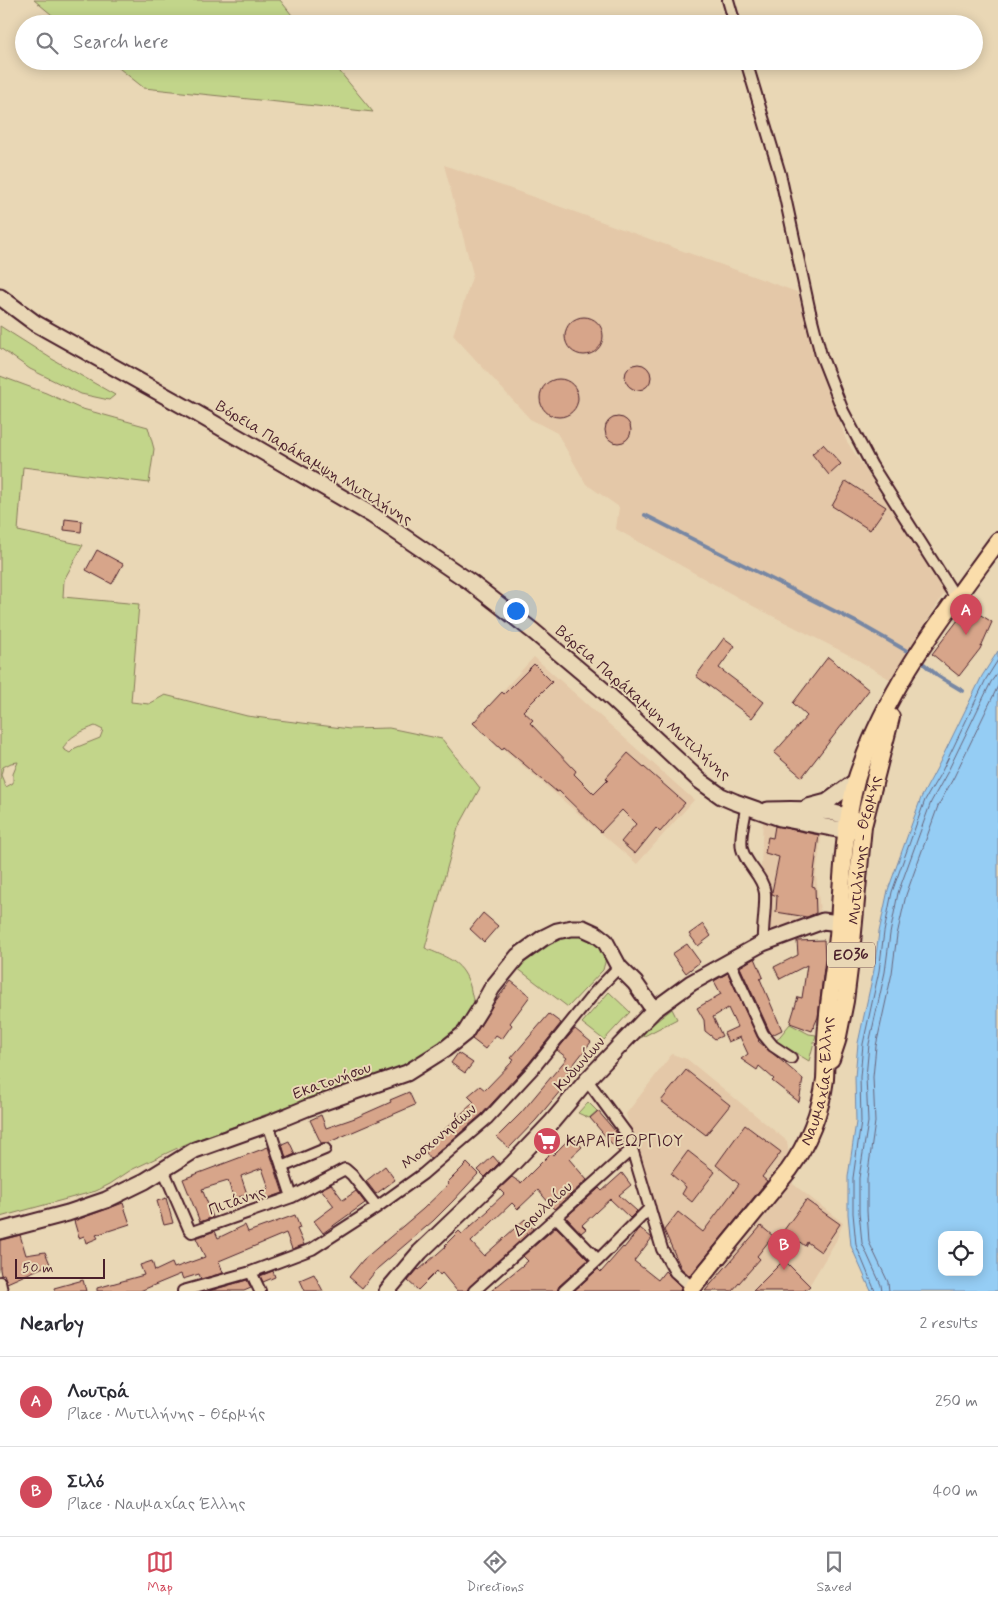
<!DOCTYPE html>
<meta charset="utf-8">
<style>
body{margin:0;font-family:Mynerve,sans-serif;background:#f2f2f3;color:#2b2b33}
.controls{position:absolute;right:15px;bottom:15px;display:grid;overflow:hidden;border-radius:10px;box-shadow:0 2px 12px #0003}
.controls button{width:45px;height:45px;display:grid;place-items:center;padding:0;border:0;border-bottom:1px solid #e1e1e2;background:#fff;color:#2b2b33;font:25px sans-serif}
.scale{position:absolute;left:15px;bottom:12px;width:90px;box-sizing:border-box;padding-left:5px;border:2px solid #4a1f2b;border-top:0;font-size:14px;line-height:18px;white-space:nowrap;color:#4a1f2b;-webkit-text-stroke:4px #e9d7b5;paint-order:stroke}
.you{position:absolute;left:515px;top:610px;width:18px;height:18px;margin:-12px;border:4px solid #fff;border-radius:50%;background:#1a73e8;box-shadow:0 0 0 8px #1a73e833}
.badge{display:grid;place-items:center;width:32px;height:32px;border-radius:50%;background:#d1495b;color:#fff;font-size:16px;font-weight:700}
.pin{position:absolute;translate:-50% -41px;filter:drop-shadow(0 1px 2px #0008)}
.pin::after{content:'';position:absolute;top:26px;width:18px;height:15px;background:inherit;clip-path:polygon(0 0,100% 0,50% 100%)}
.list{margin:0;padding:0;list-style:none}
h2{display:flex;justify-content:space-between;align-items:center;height:65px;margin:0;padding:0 20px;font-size:21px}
h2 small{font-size:16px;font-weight:400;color:#7c7c81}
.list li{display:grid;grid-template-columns:32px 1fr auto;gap:15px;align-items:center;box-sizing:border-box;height:90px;padding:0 20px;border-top:1px solid #e1e1e2}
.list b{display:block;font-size:19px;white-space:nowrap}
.list p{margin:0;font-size:16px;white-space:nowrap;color:#7c7c81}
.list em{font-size:16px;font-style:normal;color:#7c7c81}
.icon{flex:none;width:28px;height:28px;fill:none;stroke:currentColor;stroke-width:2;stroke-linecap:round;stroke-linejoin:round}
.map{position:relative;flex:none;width:998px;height:1291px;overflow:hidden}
.search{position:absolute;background:#fff;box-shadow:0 2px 12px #0003;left:15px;right:15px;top:15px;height:55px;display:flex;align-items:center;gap:12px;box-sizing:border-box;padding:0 18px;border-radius:28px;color:#7c7c81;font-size:19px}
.sheet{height:245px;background:#fff}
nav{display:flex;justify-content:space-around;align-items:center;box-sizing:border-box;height:70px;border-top:1px solid #e1e1e2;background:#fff;font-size:14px;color:#7c7c81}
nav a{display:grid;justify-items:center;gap:2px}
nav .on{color:#d1495b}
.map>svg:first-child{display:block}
</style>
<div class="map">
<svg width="998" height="1291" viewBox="0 0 998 1291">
<rect width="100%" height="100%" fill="#e9d7b5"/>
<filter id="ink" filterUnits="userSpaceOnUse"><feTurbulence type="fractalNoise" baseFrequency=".02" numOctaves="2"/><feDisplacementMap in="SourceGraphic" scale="10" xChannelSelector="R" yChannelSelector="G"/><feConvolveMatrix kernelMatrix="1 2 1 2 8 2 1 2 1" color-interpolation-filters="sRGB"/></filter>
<g filter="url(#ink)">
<path fill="#e4c8a8" d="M444,165L797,292L846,440L945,592L891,680L853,657L753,606L616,529L619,507L586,484L557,433L530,419L453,335L473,274Z
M534,657L694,800L637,864L473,723Z
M763,818L822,832L816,876L821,920L768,934L769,897L761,867Z
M672,1054L687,1059L787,1141L793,1184L843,1223L836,1241L806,1291H768L761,1283L750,1291H700L682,1274L664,1235L626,1114Z"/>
<path fill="#c2d58a" stroke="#867a5a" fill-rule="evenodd" d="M34,0H280L299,24H63Z
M110,61H331L373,112L144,88Z
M0,326L52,359L115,395L109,400L81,394L30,369L0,348Z
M0,376L46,393L79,408L148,427L154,449L149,483L23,467L18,531L83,545L64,580L63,597L139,604L131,702L149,704L165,695L247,716L350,729L389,728L442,739L480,788L458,828L425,948C445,957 461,960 469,983C472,991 471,998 476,1006L458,1031L434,1050L407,1066L308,1099L186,1144L131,1170L110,1184L96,1191L0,1217ZM95,726L103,730L100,738L75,748L70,753L63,749C68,736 83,731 95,726ZM18,762L13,774V783L6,787L1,775L3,767L11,763Z
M587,933L608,951L603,970L568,1007L517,968L565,934Z
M609,992L630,1012L604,1040L582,1023Z
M672,1009L677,1019L625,1046Z
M790,1024L809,1034L816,1035L809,1061L776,1041Z
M588,1102L597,1111L589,1118L578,1113Z"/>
<path fill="#95cdf4" stroke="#7787a4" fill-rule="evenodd" d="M998,651V1291H871L851,1246L848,1214V1177L856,1122L855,1077L858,1043L874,970L879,932L888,890L921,798L937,768L982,676ZM942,1235H979V1272H942Z"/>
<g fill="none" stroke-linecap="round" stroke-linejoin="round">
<path stroke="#68657b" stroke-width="1" d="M875,1291L856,1245L853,1213V1178L861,1122L860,1077L863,1044L879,971L884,932L892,892L925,800L942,771L986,679L998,660
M882,1291L881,1285L862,1243L859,1212V1178L868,1122L866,1077L869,1044L885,972L890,934L898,893L931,802L947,773L991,682L998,672
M889,1291L888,1282L869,1242L867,1211V1179L875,1122L873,1077L876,1046L892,973L897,935L906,895L938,806L954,777L998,686"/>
<path stroke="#7787a4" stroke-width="4" d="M645,515L858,623L907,651
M924,664L938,676L963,691"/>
</g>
<path fill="#d7a58a" stroke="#4a1f2b" d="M565 336a19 19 0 1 1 38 0a19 19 0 1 1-38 0Z
M625 377a13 13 0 1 1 26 0a13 13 0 1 1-26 0Z
M540 398a19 19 0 1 1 38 0a19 19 0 1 1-38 0Z
M605 430a13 13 0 1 1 26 0a13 13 0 1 1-26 0Z
M823,444L841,464L829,475L812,454Z
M846,481L886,507L870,530L832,506Z
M65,519L82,521L81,532L64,530Z
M97,550L123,564L112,584L86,570Z
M968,607L992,622L980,649L959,676L932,654Z
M724,638L735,646L719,668L764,702L752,718L696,676Z
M828,657L869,690L802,777L774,753L807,716L793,703Z
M534,664L552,682L523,711L533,720L530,723L576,771L574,774L594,794L608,780L606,778L628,753L685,803L660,832L656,828L635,854L621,842L636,824L622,810L601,832L559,791L557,792L504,747L502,750L473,723L502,692L504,694Z
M775,826L819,835L812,886L815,887L816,913L807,917L776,912L777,896L772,894V892L779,857L765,853L768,837L773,838Z
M483,913L498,926L484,942L470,929Z
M703,924L711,936L698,946L689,934Z
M824,940L825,959L818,1017L812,1031L790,1023L798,997L802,998L807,965L780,979L774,967L798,955L797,941Z
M687,944L700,962L686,973L672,954Z
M755,958L763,977L760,979L782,1030L772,1035L769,1030L740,967Z
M728,973L759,1040L758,1041L803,1079L799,1102L772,1081L774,1079L759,1066L757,1070L741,1059L748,1054L740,1037L728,1042L724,1033L737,1027L728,1008L713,1017L722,1036L715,1039L705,1031L704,1020L697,1008L721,994L714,981Z
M511,981L530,996L510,1023L512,1025L502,1039L496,1035L485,1049L472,1039L494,1003Z
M549,1014L561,1023L529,1063L482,1114L430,1159L422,1146L441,1133L474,1102L468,1096L480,1086L485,1090L514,1060L511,1058Z
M575,1029L591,1042L566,1074L571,1078L536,1120L509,1148L497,1137L521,1113L567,1058L557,1050Z
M458,1053L473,1063L465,1073L451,1063Z
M686,1070L730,1105L706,1135L661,1101Z
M409,1092L415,1105L327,1143H321L310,1120L321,1115L326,1128L355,1118L391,1102L390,1100Z
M598,1111L621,1138L624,1147L619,1152L590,1118Z
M745,1125L781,1152L762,1177L767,1181L690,1276L681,1268L664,1230L678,1212L703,1232L739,1184L716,1165Z
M572,1136L582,1147L569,1159L587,1180L554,1209L538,1190L518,1209L512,1203L471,1242L484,1256L525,1219L533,1229L466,1291H457L442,1273L440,1275L437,1271L418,1290L408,1281L418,1269L419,1270L446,1246L445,1245L459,1231L462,1234L489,1210L488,1209L504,1194L499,1189L512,1177L521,1183L551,1153L553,1155Z
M289,1141L295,1154L286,1158L282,1144Z
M268,1147L283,1193L260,1201L257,1192L269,1188L262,1168L241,1176L247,1194L234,1199L228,1181L202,1189L213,1217L200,1222L183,1179Z
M688,1151L715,1172L692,1202L682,1194L686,1187L671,1174Z
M493,1156L499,1163L485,1177L478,1170Z
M467,1163L478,1174L453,1201L433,1221L378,1268L362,1288L349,1277L363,1260L423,1209L449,1184L447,1183Z
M385,1166L395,1180L376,1194L366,1181Z
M622,1173L631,1185L619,1195L637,1211L630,1218L610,1199L582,1225L586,1229L581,1233L566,1217L596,1191L599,1188L602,1191Z
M331,1184L343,1200L356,1191L365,1203L323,1233L314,1221L334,1206L321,1189Z
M166,1198L173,1223L164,1225L157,1201Z
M806,1200L840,1224L821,1252L807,1242L805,1246L784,1230Z
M123,1203L130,1224L96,1235L98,1238L86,1243L84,1236L79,1238L74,1221Z
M295,1215L300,1228L297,1229L304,1245L300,1246L292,1249L286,1233L219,1261L223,1273L201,1279L199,1274L183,1279L181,1274L140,1291H97V1288L144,1275L140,1265L152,1261L155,1271L172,1263L174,1268L205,1257L196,1238L215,1231L218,1238L245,1225L248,1232Z
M761,1226L773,1236L757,1256L760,1259L732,1291H705Z
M556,1227L588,1260L559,1286L557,1291H491L528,1261L523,1256Z
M640,1228L652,1238L634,1261L658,1280L665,1271L681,1287L680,1291H574L598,1269L601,1272L623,1247L624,1248Z
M20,1235L26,1255L45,1252L50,1264L7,1283L4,1274L1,1275L0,1269V1240Z
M784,1260L810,1286L804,1291H753Z
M273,1271L275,1277L263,1282L260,1276Z
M314,1274L323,1291H305L300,1280Z
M83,1280L86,1291H55L54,1288Z
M247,1280L251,1288L244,1291H209Z"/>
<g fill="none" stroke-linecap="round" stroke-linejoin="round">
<defs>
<path id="street" d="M728,0L735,24
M746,61L780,174L810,312L821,355L843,411L872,466L956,598
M746,807C745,819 739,836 742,849C746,865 763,876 765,893C766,909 762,927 763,943
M730,962L763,1034L773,1046L791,1058
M587,1080L626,1133L632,1149L662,1249L675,1272L693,1288
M268,1124L292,1197
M282,1167L325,1149
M163,1169L189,1229L192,1232L292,1197L345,1169L352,1175L377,1207
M556,1217L598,1260
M251,1272L260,1291
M0,1282L2,1291
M183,1291L251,1272L312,1249L377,1207L423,1174L487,1119L534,1068L596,991L619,967
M474,1291L632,1149
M564,1291L598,1260L650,1208"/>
<path id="secondary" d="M0,297L35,323L196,413L372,515L470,582L533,631L602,689L700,781L721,796L735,802L780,818L847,831L858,827
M808,807L827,802L856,781
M768,810C790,809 840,808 857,822
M0,1231L68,1213L106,1200L145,1181L195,1150L268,1124L307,1108L407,1073L445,1049L465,1033L482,1006L492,988L518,956L543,938L557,931L572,928H583L596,934L605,941L619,967L635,983L654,1010
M387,1291L420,1252L513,1163L551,1123L587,1080L654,1010L691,983L763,943L823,921L839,923"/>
<g id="primary">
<path id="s1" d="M831,1059L837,1041L845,1001L851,953L863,826L891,717"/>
<path id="s2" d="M690,1291L789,1170C808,1144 821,1111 825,1079C826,1061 825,1044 827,1026C829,996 835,966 838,936C842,884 843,831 856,781C858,772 863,762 866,753C896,675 949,608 998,541"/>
</g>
</defs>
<use href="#street" stroke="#4a1f2b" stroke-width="14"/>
<use href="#secondary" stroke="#4a1f2b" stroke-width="19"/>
<use href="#primary" stroke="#4a1f2b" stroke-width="20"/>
<use href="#street" stroke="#e9d7b5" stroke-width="10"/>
<use href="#secondary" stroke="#e9d7b5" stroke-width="15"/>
<use href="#primary" stroke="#faddab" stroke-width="16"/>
</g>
</g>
<defs>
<symbol id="supermarket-disc" viewBox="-11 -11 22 22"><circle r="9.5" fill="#d1495b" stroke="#e9d7b5"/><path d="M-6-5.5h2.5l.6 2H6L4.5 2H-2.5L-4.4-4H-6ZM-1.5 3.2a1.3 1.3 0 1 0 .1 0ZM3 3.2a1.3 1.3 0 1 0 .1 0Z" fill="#fff"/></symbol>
</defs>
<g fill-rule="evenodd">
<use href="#supermarket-disc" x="531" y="1125" width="32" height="32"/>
</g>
<g text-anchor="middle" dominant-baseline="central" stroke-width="4" stroke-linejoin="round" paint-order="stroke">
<rect fill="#e9d7b5" stroke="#7a5654" stroke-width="1" x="827" y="942.5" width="48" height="25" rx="4"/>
<g font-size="15" font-weight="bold" fill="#4a1f2b">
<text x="851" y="955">ΕΟ36</text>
</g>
<g font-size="16" fill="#4a1f2b" stroke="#e9d7b5">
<text transform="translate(314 463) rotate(31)">Βόρεια Παράκαμψη Μυτιλήνης</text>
<text transform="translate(643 703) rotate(41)">Βόρεια Παράκαμψη Μυτιλήνης</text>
<text stroke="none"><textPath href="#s1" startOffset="212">Μυτιλήνης - Θερμής</textPath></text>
<text transform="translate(580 1064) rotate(-48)">Κυδωνίων</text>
<text stroke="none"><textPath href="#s2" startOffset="252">Ναυμαχίας Έλλης</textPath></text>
<text transform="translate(332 1081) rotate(-20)">Εκατονήσου</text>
<text transform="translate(439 1137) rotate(-40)">Μοσχονησίων</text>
<text transform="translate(237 1201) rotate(-20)">Πιτάνης</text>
<text transform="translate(543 1209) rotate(-42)">Δορυλαίου</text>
</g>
<g font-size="16" fill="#4a1f2b" stroke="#e9d7b5" text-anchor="start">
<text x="566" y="1141">ΚΑΡΑΓΕΩΡΓΙΟΥ</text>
</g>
</g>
</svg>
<div class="controls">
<button><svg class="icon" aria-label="locate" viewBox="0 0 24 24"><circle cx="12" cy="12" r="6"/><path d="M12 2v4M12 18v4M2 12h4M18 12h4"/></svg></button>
</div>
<div class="scale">50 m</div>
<div class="you"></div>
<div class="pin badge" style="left:966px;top:635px">A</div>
<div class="pin badge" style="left:784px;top:1270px">B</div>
<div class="search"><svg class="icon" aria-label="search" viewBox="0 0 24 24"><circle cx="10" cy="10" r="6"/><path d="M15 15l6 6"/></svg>Search here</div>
</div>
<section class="sheet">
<h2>Nearby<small>2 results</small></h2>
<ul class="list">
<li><span class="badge">A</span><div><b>Λουτρά</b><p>Place · Μυτιλήνης - Θερμής</p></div><em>250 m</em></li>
<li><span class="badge">B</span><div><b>Σιλό</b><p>Place · Ναυμαχίας Έλλης</p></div><em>400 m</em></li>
</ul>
</section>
<nav>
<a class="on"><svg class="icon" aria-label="map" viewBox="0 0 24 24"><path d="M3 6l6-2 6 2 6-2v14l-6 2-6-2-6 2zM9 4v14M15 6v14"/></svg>Map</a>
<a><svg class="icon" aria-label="directions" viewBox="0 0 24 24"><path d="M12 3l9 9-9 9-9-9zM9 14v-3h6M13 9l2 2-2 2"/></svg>Directions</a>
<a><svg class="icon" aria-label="saved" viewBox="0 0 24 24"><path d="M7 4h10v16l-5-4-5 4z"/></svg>Saved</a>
</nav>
